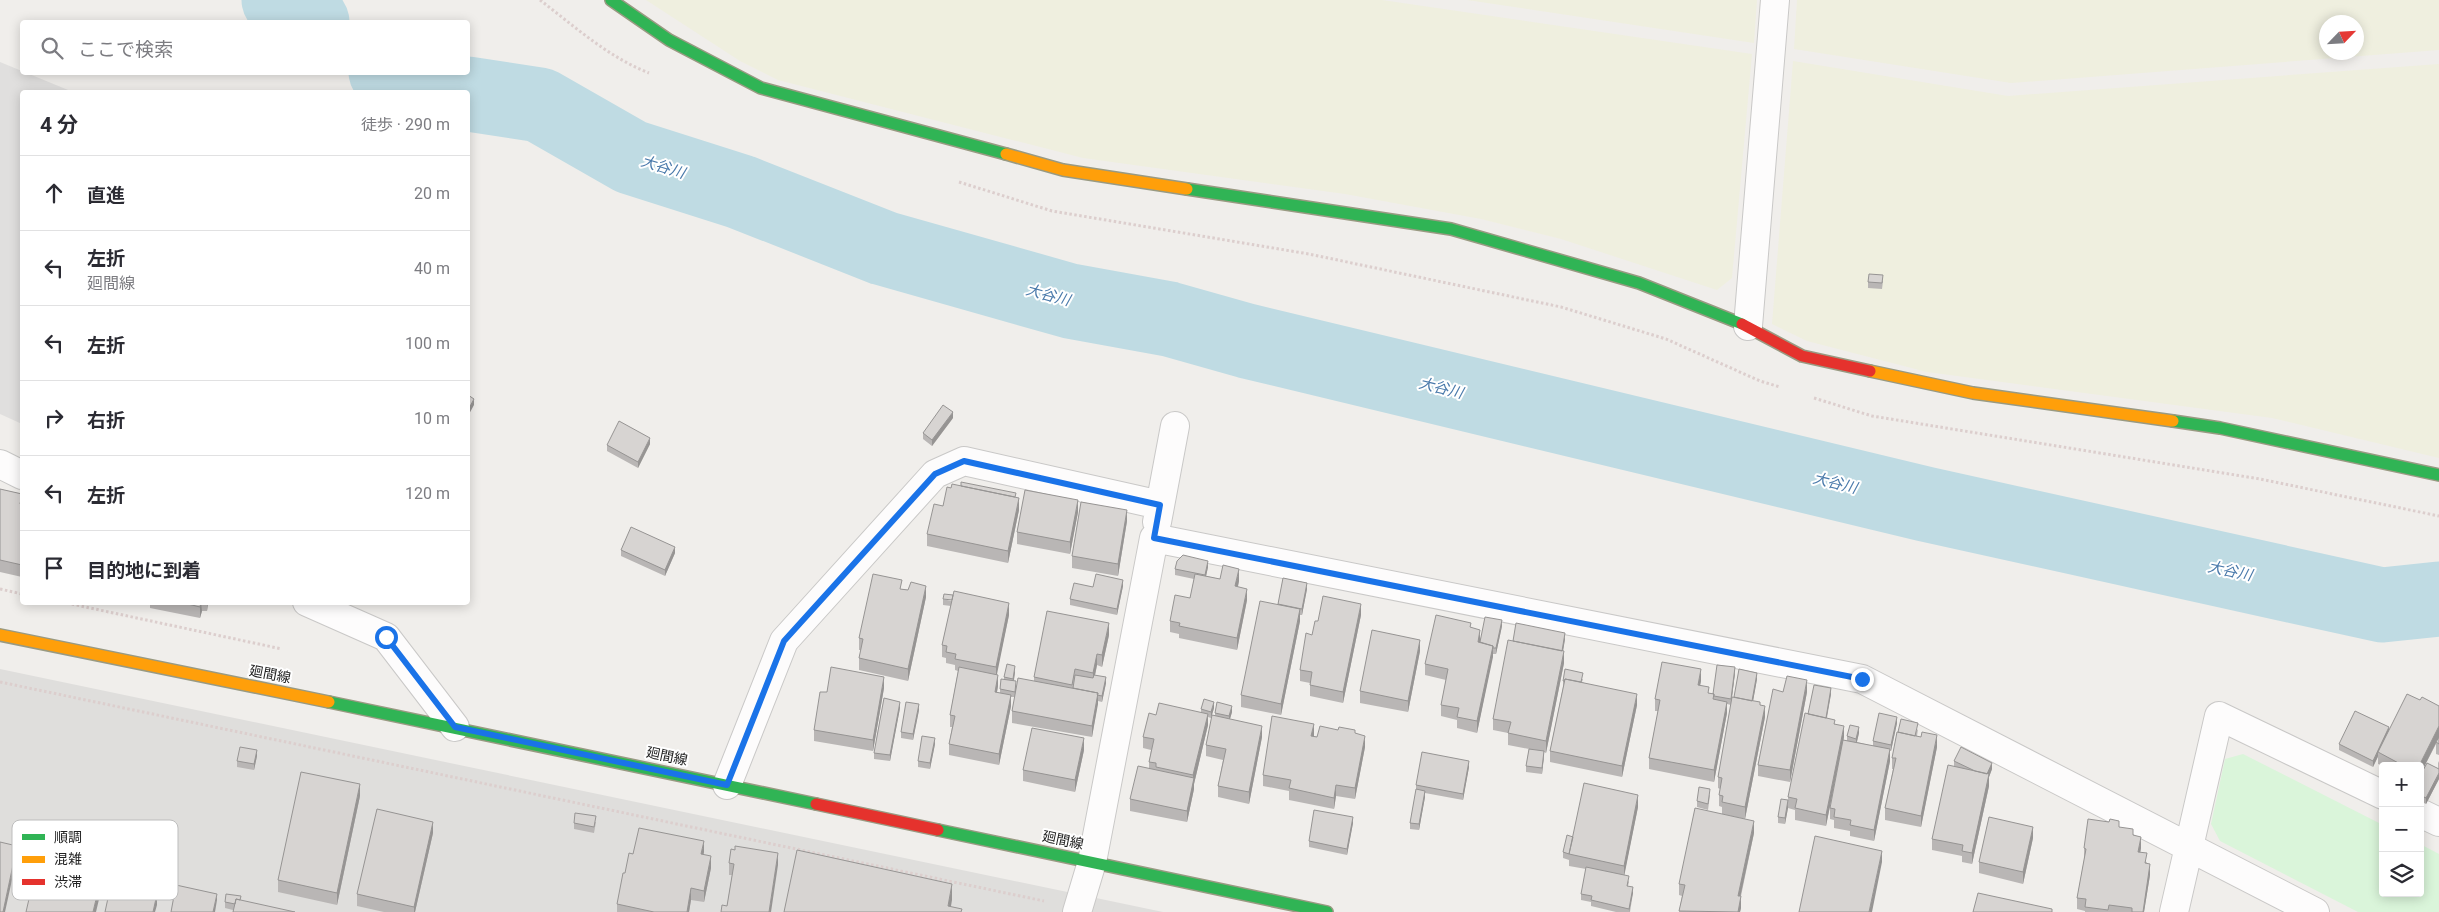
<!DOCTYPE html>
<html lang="ja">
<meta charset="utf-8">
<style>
body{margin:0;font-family:Roboto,"Noto Sans JP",sans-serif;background:#f2f2f3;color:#2b2b33}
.controls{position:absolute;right:15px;bottom:15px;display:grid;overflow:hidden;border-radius:5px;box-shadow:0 2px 12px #0003}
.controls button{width:45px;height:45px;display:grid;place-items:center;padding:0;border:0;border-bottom:1px solid #e1e1e2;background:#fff;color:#2b2b33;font:25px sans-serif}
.compass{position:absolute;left:2319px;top:15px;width:45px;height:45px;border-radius:50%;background:#fff;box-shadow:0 2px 12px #0003;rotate:65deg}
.stop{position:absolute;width:15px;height:15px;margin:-11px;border:4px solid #1a73e8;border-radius:50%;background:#fff}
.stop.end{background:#1a73e8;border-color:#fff;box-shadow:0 1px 5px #0008}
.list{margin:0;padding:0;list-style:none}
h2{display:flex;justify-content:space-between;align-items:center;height:65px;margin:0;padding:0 20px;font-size:21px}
h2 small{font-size:16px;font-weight:400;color:#7c7c81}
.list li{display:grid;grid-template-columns:32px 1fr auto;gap:15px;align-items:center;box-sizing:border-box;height:75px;padding:0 20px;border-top:1px solid #e1e1e2}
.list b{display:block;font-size:19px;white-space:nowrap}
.list p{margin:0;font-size:16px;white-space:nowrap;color:#7c7c81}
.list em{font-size:16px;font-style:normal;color:#7c7c81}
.icon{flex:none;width:28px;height:28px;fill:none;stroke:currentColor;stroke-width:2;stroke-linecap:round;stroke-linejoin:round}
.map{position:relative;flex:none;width:2439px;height:912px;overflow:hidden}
.search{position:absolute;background:#fff;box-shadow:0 2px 12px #0003;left:20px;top:20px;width:450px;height:55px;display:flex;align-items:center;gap:12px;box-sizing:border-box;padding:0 18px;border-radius:5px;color:#7c7c81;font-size:19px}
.panel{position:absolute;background:#fff;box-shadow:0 2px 12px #0003;left:20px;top:90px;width:450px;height:515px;border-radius:5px}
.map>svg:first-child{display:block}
</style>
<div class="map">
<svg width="2439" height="912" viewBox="0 0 2439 912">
<rect width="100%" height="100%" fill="#f0eeeb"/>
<path fill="#dfdedc" d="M0,669L1163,912H0Z"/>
<path fill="#efefdf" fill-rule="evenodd" d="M646,0H1382L1752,54L1732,278L1717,290L1561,239L1481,219L1345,194L1083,158L778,80L740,61Z
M1467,0H1757L1754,43Z
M1797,0H2439V50L2011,83L1794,49ZM2356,22V52H2326V22Z
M1793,61L2008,96L2439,64V458L2272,418L1927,372L1807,341L1772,324Z"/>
<path fill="#daf5da" d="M2243,754L2383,825V893H2420V844L2439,854V912H2358L2220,841L2211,824L2225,759Z"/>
<path fill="#e0dfde" d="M0,62L73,92H22V424L0,414Z"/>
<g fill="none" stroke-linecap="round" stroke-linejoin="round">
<path stroke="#bfdbe3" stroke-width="75" d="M279,0L312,22
M386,72L403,84L458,92
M468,94L540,105L631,157L741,192L883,248L1070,301L1169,319L1247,341L1925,504L2382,605L2439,599"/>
<defs>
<path id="street" d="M1748,326L1775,0
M0,464L22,475
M1157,522L1175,426
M307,602L386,637L455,727
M727,785L784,641L935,474L964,461L1160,505
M2420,813L2439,822
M1077,912L1092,862L1154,538L1862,679L2315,912
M2174,912L2219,716L2383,795"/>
<path id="fast" d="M611,0L669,40L761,88L1006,154
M1187,189L1451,229L1639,283L1742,324
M2173,421L2220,428L2439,475
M329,702L816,804
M938,830L1327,912"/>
<path id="slow" d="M1006,154L1063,170L1187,189
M1870,371L1973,393L2173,421
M0,635L329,702"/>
<path id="jam" d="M1742,324L1802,356L1870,371
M816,804L938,830"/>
</defs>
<use href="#street" stroke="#c9c8c7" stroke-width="30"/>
<use href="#fast" stroke="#999a82" stroke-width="14"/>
<use href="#slow" stroke="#999a82" stroke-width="14"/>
<use href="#jam" stroke="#999a82" stroke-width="14"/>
<path stroke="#dccecd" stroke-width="3" stroke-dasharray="2.5 2.5" stroke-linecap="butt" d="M540,0C574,26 608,57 649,73
M959,182L1052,211L1309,254L1561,307L1666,339L1760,381L1780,387
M1814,398L1872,416L2260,479L2439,516
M0,589L22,594
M62,602L282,649
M0,682L1044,901"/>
<use href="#street" stroke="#fdfcfc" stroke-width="28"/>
<use href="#fast" stroke="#30b455" stroke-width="11"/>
<use href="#slow" stroke="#ff9f0a" stroke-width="11"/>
<use href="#jam" stroke="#e5322d" stroke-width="11"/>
</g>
<path fill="#b9b6b5" d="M1883,281L1882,289L1868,288V282Z
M953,418L932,446L923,439V433Z
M650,444L638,468L607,451V445Z
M951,488L1016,498L1019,510L1008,563L927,546V534L943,506Z
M0,489L22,494V577L0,572Z
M1078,512L1070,554L1017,544V532Z
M1127,521L1118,576L1072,568V556Z
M621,550L675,553L665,576L621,556Z
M1208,567L1206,576L1220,579L1239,581L1238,587L1247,600L1237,650L1179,638V634L1170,632V621L1190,598L1194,579L1175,575V569Z
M1283,578L1307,589L1302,615H1300V621L1281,715L1241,707V695L1278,605Z
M1123,586L1117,615L1070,605V599L1093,587Z
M902,589L908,590L926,597L908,681L859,670V658L861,650H859V638Z
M943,599L1009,615L996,675L998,686L997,692L1000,693V689L1004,679V677L1015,672L1014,681L1016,687L1034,681V677L1109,635L1102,667L1097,665L1095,676L1106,683L1102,702L1098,701L1092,737L1012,723V711L1015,697H1011V706L999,765L949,755V744L952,727H950V715L958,671L955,670V665L946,663V658L942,657V645L951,606L943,605Z
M150,602H208L207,611H202L200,618L150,608Z
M1361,615L1343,703L1310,696V683L1300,681V670L1312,635Z
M1502,626L1496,654H1493L1477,733L1457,728V720L1441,716V705L1446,680L1425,675V664L1471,627L1480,638Z
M1565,639L1563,651L1564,663L1546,753L1544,752L1542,774L1526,772V766L1529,749L1508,745V733L1493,730V719L1513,641Z
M1420,651L1408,712L1360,703V691Z
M1735,673L1731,705L1727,704V713L1714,782L1649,769V758L1658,711H1655V699L1701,681L1700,685L1709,693L1713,694Z
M1583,679L1582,682L1637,705L1622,777L1550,762V751L1563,687V681Z
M1757,679L1753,701L1760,705L1765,717L1745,819L1722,814V807L1719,806V795L1720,789L1718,788V777L1734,697Z
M884,688L873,751L814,741V730L827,692Z
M1783,692H1807L1790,782L1758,776V765Z
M1831,694L1827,718L1835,724L1844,737L1826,826L1795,820V810L1788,808L1785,824L1778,823V817L1788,800V797L1808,714Z
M2420,700L2439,706V755L2436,754V744L2420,775V766H2383L2378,764V757L2373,767L2339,750V744L2389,731Z
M900,708L890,761L874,759V753Z
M1214,708L1211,718L1208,717V725L1194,784V789L1187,822L1130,811V799L1149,768V762L1151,750L1143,748V737L1156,715L1201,712V709Z
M919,710L913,740L901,738V732Z
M1232,712L1230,719L1262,737L1249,804L1218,797V786L1223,760L1206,756V745L1215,716V713Z
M1897,723L1891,751H1890V761L1874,841L1850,836V831L1834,828V820L1830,819V808L1847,740V736L1859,733L1857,742L1873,746V741Z
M1918,729L1917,736L1937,747L1921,827L1885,820V808L1893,769H1892V758Z
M1355,734L1365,747L1355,799L1336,796L1334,809L1289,800V791L1263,786V775L1313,736L1317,737Z
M935,744L930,769L918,767V761Z
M1084,750L1075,792L1023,781V770Z
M257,756L254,770L237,767V761Z
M1954,761L1992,769L1989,777V786L1972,864L1962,862V856L1932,850V839L1954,767Z
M2439,761V779L2426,804L2420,801V776L2438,768V763Z
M1469,767L1463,800L1425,793V797L1419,830L1410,829V823L1416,791V785Z
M1710,795L1708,810L1697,807V801Z
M360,796L337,905L278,892V880Z
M1638,807L1624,875L1629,882L1628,886L1633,893L1630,912H1616L1591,906V902L1581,900V894L1586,869L1569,866V860L1563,858V852L1573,837Z
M596,822L594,833L574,829V823Z
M1353,823L1347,855L1309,847V841Z
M2119,827L2133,836L2141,848L2140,853L2147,863L2150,875L2144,912H2085V911L2077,909V898L2084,860V848Z
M433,833L415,912H384L357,906V894Z
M1754,833L1741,896V908L1740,912H1679L1682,896L1679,895V884Z
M2033,838L2023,884L1979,873V862Z
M704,852L703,855L711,868L704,902L691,900L689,912H617V904L625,873L633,854Z
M729,863L778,865L727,906L732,875H729Z
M241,900L233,910L225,908V902Z"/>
<path fill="#969493" d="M474,399V405L468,416V410Z
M953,412V418L932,446V440Z
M650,438V444L638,468V462Z
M22,494V505L20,504Z
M1019,498V510L1008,563V551Z
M1078,500V512L1070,554V542Z
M1127,510V521L1118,576V564Z
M675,547V553L665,576V570Z
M1208,561V567L1205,581V575Z
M1239,569V581L1235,598V586Z
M1123,580V586L1117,615V609Z
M1307,583V589L1302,615V609Z
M926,586V597L908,681V669Z
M1247,589V600L1237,650V638Z
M201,602L202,611L200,618V607Z
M207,602H208L207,611Z
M1009,603V615L996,679V667Z
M1361,604V615L1343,703V692Z
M1300,609V621L1281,715V704Z
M1502,620V626L1496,654V648Z
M1109,623V635L1102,667V655Z
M1480,630V645L1478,642Z
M1565,633V639L1562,657V651Z
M1420,640V651L1408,712V701Z
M1493,646V657L1477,733V721Z
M1564,651V663L1546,753V741Z
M1097,654V665L1093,684V673Z
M1015,666V672L1013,685V679Z
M1735,667V673L1731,705V699Z
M1701,669V681L1698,696V685Z
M1757,673V679L1752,707V701Z
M998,675V686L995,703V692Z
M884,677V688L873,751V740Z
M1106,677V683L1102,702V696Z
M1807,680V692L1790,782V770Z
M1831,688V694L1825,726V720Z
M1098,693V704L1092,737V726Z
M1637,694V705L1622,777V766Z
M1011,695V706L999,765V754Z
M900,702V708L890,761V755Z
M1214,702V708L1211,718V712Z
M1727,702V713L1714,782V770Z
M919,704V710L913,740V734Z
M1232,706V712L1229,722V716Z
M1765,706V717L1745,819V807Z
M1208,714V725L1194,784V789L1187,822V811L1193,780V775Z
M1897,717V723L1891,751V745Z
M1314,724V736L1311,747V736Z
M1262,726V737L1249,804V792Z
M1844,726V737L1826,826V815Z
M2439,726V737L2420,775V766H2419Z
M1859,727V733L1856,745V739Z
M2389,727V733L2378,752V756L2373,767V761Z
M1937,735V747L1921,827V816Z
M1365,736V747L1355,799V788Z
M935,738V744L930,769V763Z
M1084,738V750L1075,792V780Z
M1890,749V761L1874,841V830Z
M257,750V756L254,770V764Z
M1544,751V757L1542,774V768Z
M1469,761V767L1463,800V794Z
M1992,763V769L1989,777V786L1972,864V853L1986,776Z
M2439,773V779L2426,804V798Z
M360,784V796L337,905V893Z
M1336,785V796L1334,809V798Z
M1425,791V797L1419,830V824Z
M1638,795V807L1624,877V866Z
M1788,802V808L1785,824V818Z
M1353,817V823L1347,855V849Z
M1754,821V833L1738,907V896Z
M433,822V833L415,912H414V907Z
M2033,827V838L2023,884V872Z
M2141,837V848L2138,864V852Z
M704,841V852L701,866V854Z
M17,846V857L5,912H3Z
M1882,851V862L1872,912H1869Z
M778,853V865L771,912H769Z
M711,856V868L704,902V891Z
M2150,864V875L2144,912H2143Z
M104,866V878L96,912H93Z
M952,884V900L950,912L948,906Z
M1633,887V893L1629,912V909Z
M691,888V900L689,912H687Z
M157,894V905L155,912H153Z
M217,894V900L215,912H213Z
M1741,896V908L1740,912H1738Z"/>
<path fill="#d7d4d2" stroke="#969493" d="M1869,274L1883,275L1882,283L1868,282Z
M468,395L474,399L468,410Z
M943,405L953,412L932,440L923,433Z
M619,421L650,438L638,462L607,445Z
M961,482L1016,493L1015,497L961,486Z
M952,484L1019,498L1008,551L927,534L934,504L943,506L947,487L951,488Z
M0,489L22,494L20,504L22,505V565L0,560Z
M1025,490L1078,500L1070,542L1017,532Z
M1081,502L1127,510L1118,564L1072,556Z
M631,527L675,547L665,570L621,550Z
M1183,555L1208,561L1205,575L1175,569L1177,561Z
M1223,565L1239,569L1235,586L1247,589L1237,638L1179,626L1180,623L1170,621L1175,595L1190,598L1195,574L1220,579Z
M873,574L902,580L900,589L908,590L911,582L926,586L908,669L859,658L863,639L859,638Z
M1096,574L1123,580L1117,609L1070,599L1074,583L1093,587Z
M1283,578L1307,583L1302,609L1278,604Z
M954,591L1009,603L996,667L955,659L956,654L946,652L947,646L942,645Z
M944,594L953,595L952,600L943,599Z
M1323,596L1361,604L1343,692L1310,685L1312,672L1300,670L1306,633L1312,635L1315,621H1318Z
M1260,601L1300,609L1281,704L1241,695Z
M180,602H201L200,607Z
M1047,611L1109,623L1102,655L1097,654L1093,673L1075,669L1072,685L1034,677Z
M1436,615L1471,623L1470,627L1480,630L1478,642L1493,646L1477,721L1457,717L1459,708L1441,705L1448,669L1425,664Z
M1485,617L1502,620L1496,648H1493V646L1480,642Z
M1516,623L1565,633L1562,651L1513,641Z
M1372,630L1420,640L1408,701L1360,691Z
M1508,640L1564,651L1546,741L1508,733L1511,722L1493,719Z
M1662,662L1701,669L1698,685L1709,687L1708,693L1714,694L1713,699L1727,702L1714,770L1649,758L1660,700L1655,699Z
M1007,664L1015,666L1013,679L1004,677Z
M1717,665L1735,667L1731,699L1714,696V694H1713Z
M831,667L884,677L873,740L814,730L820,692H827Z
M959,667L998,675L995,692L1011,695L999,754L949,744L955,716L950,715Z
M1565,669L1583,673L1581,682L1565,679L1564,681H1563Z
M1739,669L1757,673L1752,701L1734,697Z
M1075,675L1093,678L1094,675L1106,677L1102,696L1097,695L1098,693L1073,688Z
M1787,676L1807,680L1790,770L1758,765L1773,689L1783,692Z
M1018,678L1098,693L1092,726L1012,711Z
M1001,679L1016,681L1015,692L1000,689Z
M1565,679L1637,694L1622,766L1550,751Z
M1814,685L1831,688L1826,718L1808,714Z
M2407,694L2420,700L2422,697L2439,706V726L2419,766H2404L2378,752Z
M1732,697L1760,702V705L1765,706L1745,807L1722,802L1723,796L1719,795L1722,778L1718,777Z
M884,698L900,702L890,755L874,753Z
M1204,699L1214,702L1211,712L1201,709Z
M906,702L919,704L913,734L901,732Z
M1217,702L1232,706L1229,716L1215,713Z
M1159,703L1208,714L1193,775L1156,767V763L1149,762L1154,739L1143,737L1149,713L1156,715Z
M2355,711L2389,727L2373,761L2339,744Z
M1805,713L1835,720L1834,724L1844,726L1826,815L1795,808L1797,799L1788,797Z
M1879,713L1897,717L1891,745L1873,741Z
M1212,715L1262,726L1249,792L1218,786L1226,749L1206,745Z
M1272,716L1314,724L1311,736L1317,737L1320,726L1338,730L1339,727L1355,730V733L1365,736L1355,788L1336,785L1334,798L1289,788L1291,780L1263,775Z
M1901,719L1918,723L1915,736L1898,732Z
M1850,725L1859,727L1856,739L1847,736Z
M1032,728L1084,738L1075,780L1023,770Z
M1897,732L1921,737L1922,732L1937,735L1921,816L1885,808L1896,758H1892Z
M922,736L935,738L930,763L918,761Z
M2439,737V744L2436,742Z
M1843,740L1890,749L1874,830L1850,825L1851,820L1834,817L1835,809L1830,808Z
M240,747L257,750L254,764L237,761Z
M1961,747L1992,763L1987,774L1975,771L1954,761Z
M1529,749L1544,751L1542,768L1526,766Z
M1422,752L1469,761L1463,794L1416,785Z
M2427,763L2439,769V773L2426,798L2420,795V776Z
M1948,765L1989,774L1972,853L1962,851L1963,845L1932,839Z
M1138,766L1194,778L1187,811L1130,799Z
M301,772L360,784L337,893L278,880Z
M1584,783L1638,795L1624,866L1569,854Z
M1699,787L1710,789L1708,804L1697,801Z
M1416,789L1425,791L1419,824L1410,823Z
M1781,799L1788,800L1785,818L1778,817Z
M1695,808L1754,821L1738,896H1741L1738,912L1679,911L1685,885L1679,884Z
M377,809L433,822L414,907L357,894Z
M1314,810L1353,817L1347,849L1309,841Z
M575,813L596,816L594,827L574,823Z
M1989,817L2033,827L2023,872L1979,862Z
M2088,819L2109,822L2110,819L2119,821V827L2133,829V835L2141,837L2138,852L2147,853L2145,863L2150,864L2143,912H2132V908L2109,905L2108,910L2085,907L2086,899L2077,898L2086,849L2084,848Z
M639,828L704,841L701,854L711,856L704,891L691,888L687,912H654L617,904L623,873H625L629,853L633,854Z
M1567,835L1573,837L1569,854L1563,852Z
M1815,836L1882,851L1869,912H1799Z
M0,842L17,846L3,912H0Z
M735,846L778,853L769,912H721L722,905L727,906L734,864L729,863L731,849L735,850Z
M797,850L952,884L948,906L962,909L961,912H784Z
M40,851L104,866L93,912H26Z
M1586,867L1629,876L1627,886L1633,887L1629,909L1591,900L1592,896L1581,894Z
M111,884L157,894L153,912H105Z
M176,885L217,894L213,912H171Z
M1978,893L2052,909V912H1973Z
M226,894L241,896L240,900L236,899L235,904L225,902Z
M236,899L295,912H233Z"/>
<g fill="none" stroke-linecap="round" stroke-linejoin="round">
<path stroke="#1a73e8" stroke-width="6" d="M386,637L455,727L727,785L784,641L935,474L964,461L1160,505L1154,538L1862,679"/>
</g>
<g text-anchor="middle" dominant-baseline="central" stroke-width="4" stroke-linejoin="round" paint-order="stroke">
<g font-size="14" fill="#222" stroke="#fff">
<text transform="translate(270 674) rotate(11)">廻間線</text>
<text transform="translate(667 756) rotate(12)">廻間線</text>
<text transform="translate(1063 840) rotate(12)">廻間線</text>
</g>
<g font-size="15" font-style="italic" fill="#4a7aab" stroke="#fff">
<text transform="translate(663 167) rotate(17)">大谷川</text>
<text transform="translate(1048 295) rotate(15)">大谷川</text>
<text transform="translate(1441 388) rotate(14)">大谷川</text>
<text transform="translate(1835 483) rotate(14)">大谷川</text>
<text transform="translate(2230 571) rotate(12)">大谷川</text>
</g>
</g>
<rect x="12" y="820" width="166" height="80" rx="8" fill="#fff" stroke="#bdbdbd" stroke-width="1"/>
<rect x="22" y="834" width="23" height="6" fill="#30b455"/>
<rect x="22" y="856" width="23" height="7" fill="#ff9f0a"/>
<rect x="22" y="879" width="23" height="6" fill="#e5322d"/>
<g font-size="14" fill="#222">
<text x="54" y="842">順調</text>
<text x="54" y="864">混雑</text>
<text x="54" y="887">渋滞</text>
</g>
</svg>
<div class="controls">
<button>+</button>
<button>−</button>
<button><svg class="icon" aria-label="layers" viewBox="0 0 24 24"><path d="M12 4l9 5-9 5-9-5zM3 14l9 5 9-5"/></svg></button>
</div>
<svg class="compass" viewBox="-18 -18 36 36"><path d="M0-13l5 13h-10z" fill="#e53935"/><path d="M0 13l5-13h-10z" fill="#7c7c81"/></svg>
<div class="stop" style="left:386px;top:637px"></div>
<div class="stop end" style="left:1862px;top:679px"></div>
<div class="search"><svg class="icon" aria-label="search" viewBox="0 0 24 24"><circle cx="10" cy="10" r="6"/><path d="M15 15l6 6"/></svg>ここで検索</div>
<section class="panel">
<h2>4 分<small>徒歩 · 290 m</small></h2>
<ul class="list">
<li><svg class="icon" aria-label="ahead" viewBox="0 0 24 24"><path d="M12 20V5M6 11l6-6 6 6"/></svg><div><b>直進</b></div><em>20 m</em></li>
<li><svg class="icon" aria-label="left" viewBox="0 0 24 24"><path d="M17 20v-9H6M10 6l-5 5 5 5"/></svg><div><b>左折</b><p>廻間線</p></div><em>40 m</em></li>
<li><svg class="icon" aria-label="left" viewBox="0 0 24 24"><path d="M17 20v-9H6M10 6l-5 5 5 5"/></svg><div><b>左折</b></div><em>100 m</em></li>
<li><svg class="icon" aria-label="right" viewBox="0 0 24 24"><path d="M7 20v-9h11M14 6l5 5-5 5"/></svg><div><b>右折</b></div><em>10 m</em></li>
<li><svg class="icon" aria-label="left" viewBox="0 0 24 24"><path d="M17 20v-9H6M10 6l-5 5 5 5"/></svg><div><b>左折</b></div><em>120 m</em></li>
<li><svg class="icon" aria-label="arrive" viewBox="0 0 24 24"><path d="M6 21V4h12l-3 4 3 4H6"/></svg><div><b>目的地に到着</b></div></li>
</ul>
</section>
</div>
